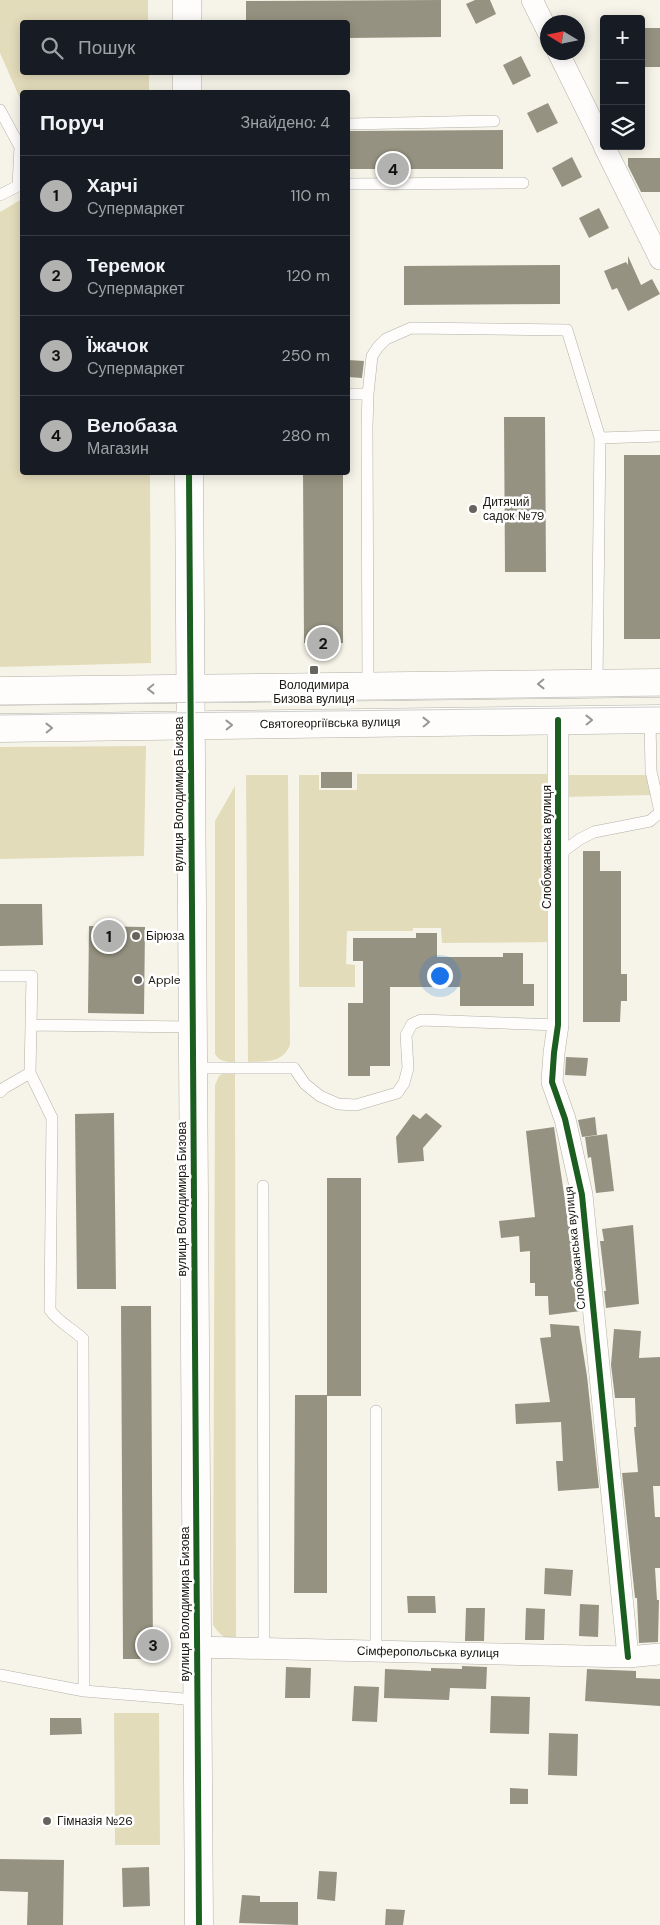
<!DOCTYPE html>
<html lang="uk">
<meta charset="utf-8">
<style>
body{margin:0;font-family:"DM Sans",sans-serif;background:#20242c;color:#f1f3f6}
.controls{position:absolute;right:15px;top:15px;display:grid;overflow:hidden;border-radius:5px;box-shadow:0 2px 12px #0003}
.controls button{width:45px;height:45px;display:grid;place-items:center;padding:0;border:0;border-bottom:1px solid #363941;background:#171b24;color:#f1f3f6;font:25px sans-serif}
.compass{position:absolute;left:540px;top:15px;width:45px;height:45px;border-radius:50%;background:#171b24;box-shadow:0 2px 12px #0003;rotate:280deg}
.you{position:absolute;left:439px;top:975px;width:18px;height:18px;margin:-12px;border:4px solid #fff;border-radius:50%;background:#1a73e8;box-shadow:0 0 0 8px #1a73e833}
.badge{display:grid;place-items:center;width:32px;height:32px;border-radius:50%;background:#b2b3b1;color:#111;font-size:16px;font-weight:700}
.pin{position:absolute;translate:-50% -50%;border:2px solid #fff;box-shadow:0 1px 5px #0006}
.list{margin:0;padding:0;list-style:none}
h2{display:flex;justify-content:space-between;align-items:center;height:65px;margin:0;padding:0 20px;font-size:21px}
h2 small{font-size:16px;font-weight:400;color:#9ea1a6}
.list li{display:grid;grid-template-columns:32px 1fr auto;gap:15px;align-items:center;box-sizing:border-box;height:80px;padding:0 20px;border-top:1px solid #363941}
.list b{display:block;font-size:19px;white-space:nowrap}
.list p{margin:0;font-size:16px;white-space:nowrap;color:#9ea1a6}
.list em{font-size:16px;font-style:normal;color:#9ea1a6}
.icon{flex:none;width:28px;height:28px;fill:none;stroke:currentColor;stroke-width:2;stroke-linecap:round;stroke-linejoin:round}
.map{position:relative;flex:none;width:660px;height:1925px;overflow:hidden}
.search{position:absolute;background:#171b24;box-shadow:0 2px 12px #0003;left:20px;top:20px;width:330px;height:55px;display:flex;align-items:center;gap:12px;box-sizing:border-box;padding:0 18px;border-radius:5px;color:#9ea1a6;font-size:19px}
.panel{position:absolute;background:#171b24;box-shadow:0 2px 12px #0003;left:20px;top:90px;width:330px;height:385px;border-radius:5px}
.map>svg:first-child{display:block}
</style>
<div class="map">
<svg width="660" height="1925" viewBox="0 0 660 1925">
<rect width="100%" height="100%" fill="#f6f4e8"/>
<path fill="#e3dcbb" d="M0,0H148V22H22V72L149,73V92H22V103L0,53Z
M22,199V472L150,473L151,663L0,667V212Z
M146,746L144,856L0,859V747Z
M357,774H553V942L442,943L441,928H413V931H347L346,964L355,965V987H299V775H319V790H357Z
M246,775H288L290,1045C282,1064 265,1061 248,1062Z
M563,775H648L652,795L563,797Z
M235,786V1062C227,1062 220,1062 215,1054V821Z
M224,1073H235L236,1640C224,1639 219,1634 213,1625L215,1085L219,1076Z
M114,1713H159L160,1845H115Z"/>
<path fill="#959281" d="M441,0V37L348,38V22H246V1Z
M475,0H490L496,14L476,24L466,4Z
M641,28H660V67H641Z
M521,56L531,76L513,85L503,65Z
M548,103L558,123L537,133L527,113Z
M503,130V169H348V131Z
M572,157L582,177L562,187L552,168Z
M628,158H660V192H641L628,166Z
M599,208L609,228L589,238L579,218Z
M628,256L641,285L652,279L660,294L628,311L617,288L612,290L604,271L626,262L628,265Z
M560,265V304L404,305V266Z
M348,360L364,361L362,378L348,377Z
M504,417H545L546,572H505Z
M624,455H660V639H624Z
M303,472H343V643H304Z
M321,772H352V788H321Z
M583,851H600V871H621V974H627V1001H621L620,1022H583Z
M0,904H42L43,945L0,946Z
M89,926L145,927L144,1014L88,1013Z
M416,933H437V957H503V953H523V984H534V1006H460V987H390V1066H370V1076H348V1003H363V961H353V938H416Z
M566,1057L588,1058L586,1076L565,1075Z
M114,1113L116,1289H77L75,1114Z
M426,1113L442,1126L423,1148L424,1161L398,1163L396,1137L413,1114L420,1119Z
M595,1117L597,1135L582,1137L578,1120Z
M554,1127L568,1221H570L573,1244H574L575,1294H579L581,1311L549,1315L548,1296H535V1283H530V1251L520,1252L519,1236L501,1238L499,1221L535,1217L526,1131Z
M607,1134L614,1191L596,1193L591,1157L588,1158L585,1137Z
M327,1178H361V1396H327V1593H294L295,1395H327Z
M633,1225L639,1304L606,1308L604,1291H606L600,1241H604L602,1229Z
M121,1306H151L153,1659H123Z
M550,1324L579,1326L587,1376L599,1488L558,1491L556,1461H563L561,1422L516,1424L515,1404L550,1402L540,1338L551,1337Z
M614,1329L641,1331L639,1358L660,1357V1486H653L655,1517H660V1568H655L657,1600H659L658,1642L639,1643L637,1598H635L622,1473L638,1472L634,1427H636L635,1398H615L611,1365Z
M545,1568L573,1570L571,1596L544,1594Z
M407,1596H435L436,1613H408Z
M580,1604L599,1605L598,1637L579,1636Z
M466,1608H485L484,1641H465Z
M526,1608L545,1609L544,1640H525Z
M462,1666L487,1667L486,1689L450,1688L449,1700L384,1698L385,1669L431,1671V1668L462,1669Z
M286,1667L311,1668L310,1698H285Z
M587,1669L636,1671V1678L660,1679V1706L585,1701Z
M354,1686L379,1687L377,1722L352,1721Z
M491,1696L530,1697L529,1734L490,1733Z
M50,1718H81L82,1734L50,1735Z
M549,1733L578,1734L577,1776L548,1775Z
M510,1788L528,1789V1804H510Z
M0,1859L64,1860L63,1925H27L28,1892L0,1891Z
M149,1867L150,1906L123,1907L122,1868Z
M319,1871L337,1872L335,1901L317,1899Z
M242,1895L260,1896V1902H298V1925L239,1923Z
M386,1909L405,1910L403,1925H385Z"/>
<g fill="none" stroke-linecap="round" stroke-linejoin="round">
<defs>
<path id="service" d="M0,110L20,147L18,186L0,195
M348,124L494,121
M348,184L523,183
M348,394H368
M600,438L660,436
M368,687L367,427L368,394L372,356L378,347L386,339L411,328L567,330L600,438L597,684
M650,719L651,771L660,812
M558,857L565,850L580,839L594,832L650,821L660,812
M0,976H32L31,1025L192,1027
M31,1025L30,1073L52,1118L50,1310C58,1322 73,1329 83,1339L84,1691
M192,1068H294L305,1084L320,1096L338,1104L356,1105L397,1093L404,1083L408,1068L406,1035L412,1024L421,1020L558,1025
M0,1092L4,1088L30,1073
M263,1186L264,1648
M376,1651V1411
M0,1675L84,1691L197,1700"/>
<path id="minor" d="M532,0L548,32
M558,52L604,145
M604,146L660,259
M558,720V1025L554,1053L552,1082L565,1119L582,1195L628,1657
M196,1647L628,1657L660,1654"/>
<path id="tertiary" d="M187,0V22
M187,72V92
M189,472L199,1925"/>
<path id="secondary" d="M0,691L660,683
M0,728L660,719"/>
</defs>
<use href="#service" stroke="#b2b0a7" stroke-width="12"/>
<use href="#minor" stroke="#b2b0a7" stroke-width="22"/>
<use href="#tertiary" stroke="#b2b0a7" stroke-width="29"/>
<use href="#secondary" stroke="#b2b0a7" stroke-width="29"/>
<use href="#service" stroke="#fefdfc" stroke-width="11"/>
<use href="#minor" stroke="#fefdfc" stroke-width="21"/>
<use href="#tertiary" stroke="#fefdfc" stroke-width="28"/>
<use href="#secondary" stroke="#fefdfc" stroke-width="28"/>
<path stroke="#cececa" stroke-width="1" d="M0,705L660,696
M0,715L660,707"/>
<defs>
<path id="cycleway" d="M189,472L199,1925
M558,720V1025L554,1053L552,1082L565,1119L582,1195L628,1657"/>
</defs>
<use href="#cycleway" stroke="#fff" stroke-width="9"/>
<use href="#cycleway" stroke="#1b5e20" stroke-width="6"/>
</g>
<defs><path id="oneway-chevron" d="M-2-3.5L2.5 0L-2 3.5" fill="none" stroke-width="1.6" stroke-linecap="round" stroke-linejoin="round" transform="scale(1.25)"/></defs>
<g stroke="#979692">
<use href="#oneway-chevron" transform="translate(541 684) rotate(179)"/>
<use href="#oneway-chevron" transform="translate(151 689) rotate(179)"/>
<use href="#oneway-chevron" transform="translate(589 720) rotate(-1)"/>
<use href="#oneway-chevron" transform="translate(426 722) rotate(-1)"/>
<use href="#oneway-chevron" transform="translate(229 725) rotate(-1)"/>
<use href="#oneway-chevron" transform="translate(49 728) rotate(-1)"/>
</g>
<g fill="#66645c" stroke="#fff" stroke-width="2">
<circle cx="473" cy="509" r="5"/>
<rect x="309" y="665" width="10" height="10" rx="2.5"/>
<circle cx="136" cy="936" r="5"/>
<circle cx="138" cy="980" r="5"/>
<circle cx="47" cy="1821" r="5"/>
</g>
<g text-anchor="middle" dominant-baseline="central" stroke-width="5" stroke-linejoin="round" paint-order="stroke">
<g font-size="12" fill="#191710" stroke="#fff" text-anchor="start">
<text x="483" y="502">Дитячий<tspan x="483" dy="14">садок №79</tspan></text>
<text x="314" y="685" text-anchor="middle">Володимира<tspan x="314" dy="14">Бизова вулиця</tspan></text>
<text x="146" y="936">Бірюза</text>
<text x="148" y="980">Apple</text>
<text x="57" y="1821">Гімназія №26</text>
</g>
<g font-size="12" fill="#191710" stroke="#fff">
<text transform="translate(330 723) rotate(-1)">Святогеоргіївська вулиця</text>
<text transform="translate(179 794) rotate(-90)">вулиця Володимира Бизова</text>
<text transform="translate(547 847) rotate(-90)">Слобожанська вулиця</text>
<text transform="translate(182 1199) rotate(-90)">вулиця Володимира Бизова</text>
<text transform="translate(575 1248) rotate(-96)">Слобожанська вулиця</text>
<text transform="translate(185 1604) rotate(-90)">вулиця Володимира Бизова</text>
<text transform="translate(428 1652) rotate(1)">Сімферопольська вулиця</text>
</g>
</g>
</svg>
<div class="controls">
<button>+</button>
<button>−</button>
<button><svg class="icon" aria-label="layers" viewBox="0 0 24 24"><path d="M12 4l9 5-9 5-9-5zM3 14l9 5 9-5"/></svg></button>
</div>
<svg class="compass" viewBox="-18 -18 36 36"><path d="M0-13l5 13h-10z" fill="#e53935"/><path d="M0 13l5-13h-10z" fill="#9ea1a6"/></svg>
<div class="you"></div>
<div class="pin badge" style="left:109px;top:936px">1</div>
<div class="pin badge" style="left:323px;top:643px">2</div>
<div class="pin badge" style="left:153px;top:1645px">3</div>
<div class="pin badge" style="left:393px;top:169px">4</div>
<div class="search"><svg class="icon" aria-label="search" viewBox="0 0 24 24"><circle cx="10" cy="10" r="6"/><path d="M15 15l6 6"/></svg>Пошук</div>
<section class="panel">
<h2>Поруч<small>Знайдено: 4</small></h2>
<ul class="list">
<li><span class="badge">1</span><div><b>Харчі</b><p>Супермаркет</p></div><em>110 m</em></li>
<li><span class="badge">2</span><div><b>Теремок</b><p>Супермаркет</p></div><em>120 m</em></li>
<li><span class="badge">3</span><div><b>Їжачок</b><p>Супермаркет</p></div><em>250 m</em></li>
<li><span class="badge">4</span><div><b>Велобаза</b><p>Магазин</p></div><em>280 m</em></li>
</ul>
</section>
</div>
